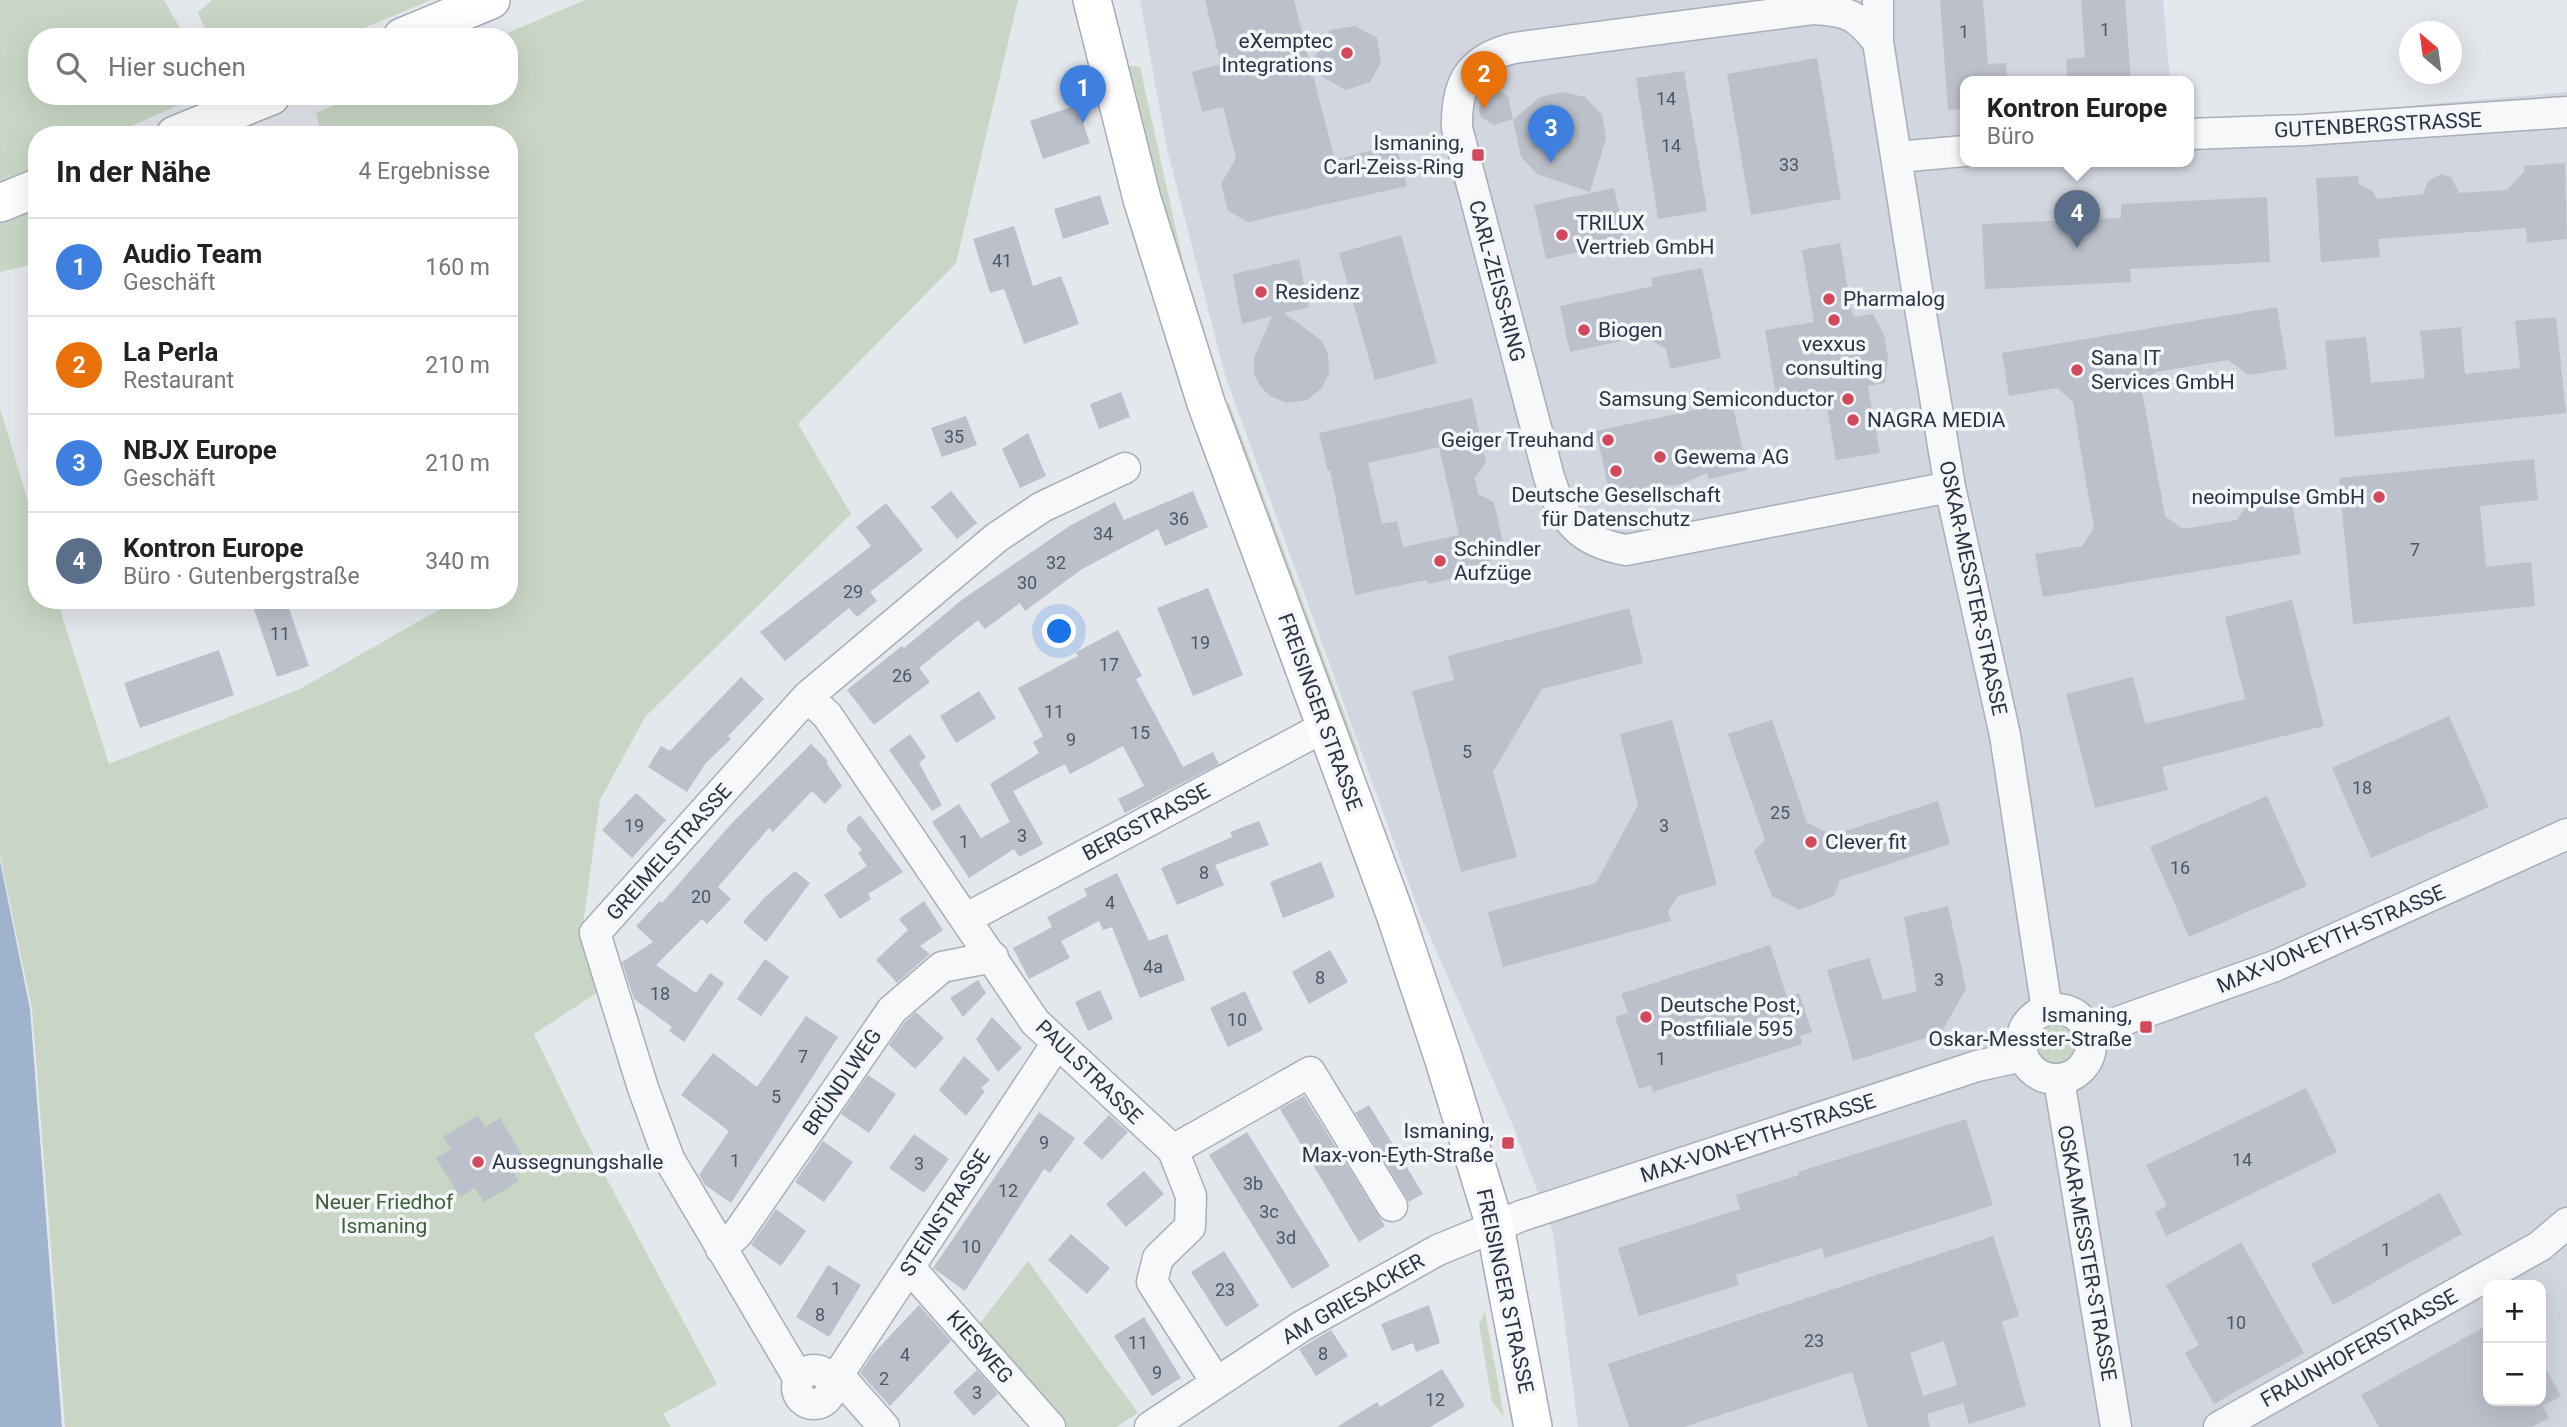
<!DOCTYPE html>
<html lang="de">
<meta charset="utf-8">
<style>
body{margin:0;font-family:Roboto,sans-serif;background:#f6f6f6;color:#222}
.controls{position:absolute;right:21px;bottom:21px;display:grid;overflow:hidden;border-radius:14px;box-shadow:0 7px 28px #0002}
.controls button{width:63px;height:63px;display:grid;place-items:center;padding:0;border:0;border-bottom:2px solid #e0e0e0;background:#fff;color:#222;font:35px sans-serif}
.compass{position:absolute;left:2399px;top:21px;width:63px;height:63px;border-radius:50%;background:#fff;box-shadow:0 7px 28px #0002;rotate:331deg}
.you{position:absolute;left:1060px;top:632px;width:24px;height:24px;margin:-18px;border:5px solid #fff;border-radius:50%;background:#1a73e8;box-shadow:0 0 0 10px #1a73e833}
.badge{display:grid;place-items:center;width:46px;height:46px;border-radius:50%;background:#2563eb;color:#fff;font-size:23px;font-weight:700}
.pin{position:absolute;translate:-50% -58px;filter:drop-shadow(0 2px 4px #0008)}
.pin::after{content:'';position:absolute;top:37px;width:24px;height:21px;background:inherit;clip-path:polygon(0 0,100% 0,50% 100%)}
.popup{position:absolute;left:1960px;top:76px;width:234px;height:91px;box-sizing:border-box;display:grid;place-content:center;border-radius:14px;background:#fff;filter:drop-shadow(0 2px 5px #0005);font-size:23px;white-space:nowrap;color:#767676}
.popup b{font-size:26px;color:#222}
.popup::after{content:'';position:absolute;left:50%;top:100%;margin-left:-14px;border:14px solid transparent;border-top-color:#fff}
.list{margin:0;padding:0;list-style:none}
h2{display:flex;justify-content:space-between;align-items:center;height:91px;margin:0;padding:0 28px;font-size:30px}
h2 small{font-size:23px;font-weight:400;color:#767676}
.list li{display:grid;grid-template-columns:46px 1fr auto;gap:21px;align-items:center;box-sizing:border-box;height:98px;padding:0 28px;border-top:2px solid #e0e0e0}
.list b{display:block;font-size:26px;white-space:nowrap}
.list p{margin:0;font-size:23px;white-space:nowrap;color:#767676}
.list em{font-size:23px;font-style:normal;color:#767676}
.icon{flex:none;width:38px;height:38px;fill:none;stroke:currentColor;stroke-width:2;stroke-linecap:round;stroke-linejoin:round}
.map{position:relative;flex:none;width:2567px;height:1427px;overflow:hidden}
.search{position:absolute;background:#fff;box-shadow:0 7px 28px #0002;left:28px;top:28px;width:490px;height:77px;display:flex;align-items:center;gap:18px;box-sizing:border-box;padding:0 24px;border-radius:28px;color:#767676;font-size:26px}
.panel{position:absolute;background:#fff;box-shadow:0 7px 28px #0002;left:28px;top:126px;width:490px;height:483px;border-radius:28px}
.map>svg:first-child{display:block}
</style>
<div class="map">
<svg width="2567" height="1427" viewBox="0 0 2567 1427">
<rect width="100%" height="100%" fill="#e4e7ec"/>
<path fill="#d2d6de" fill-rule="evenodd" d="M1140,0H2163L2170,82H1965V162H2189V125L2567,92V1427H1578L1553,1233L1512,1123L1420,914L1225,375L1167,149ZM2488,1285H2541V1401H2488Z"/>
<path fill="#c9d6c5" d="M0,0H164L185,37H37V96H199L111,135H37V167L0,182Z
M212,0H431L342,37H208L198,12Z
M585,0H1018L956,263L798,424L851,514L645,717L600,800L583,925L601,990L534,1034L581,1131L717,1384L663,1414L671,1427H65L32,1009L0,856V408L37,531V600H57L109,764L300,689L456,600H509V135H321L316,113L356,96H509V37H498Z
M1127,65L1140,67L1183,261L1207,340L1197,337Z
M37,208V263L0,272V222Z
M1229,403L1359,753L1352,759L1221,410Z
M2036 1043a19 19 0 1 1 38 0a19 19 0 1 1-38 0Z
M1028,1261L1138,1413L1116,1427H1062L974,1331Z
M1485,1312L1504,1416L1492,1402L1479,1324Z"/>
<path fill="#9fb4cc" d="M0,861L30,1009L62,1427H0Z"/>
<path fill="#bbc0ca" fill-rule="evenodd" d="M1205,0H1294L1310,64L1330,30L1355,26L1377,38L1381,63L1370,82L1346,90L1312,71L1335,160L1396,144L1407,186L1248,222L1228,211L1221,184L1236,158L1223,107L1202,112L1192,72L1221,64Z
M1940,0H1983L1988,64L2006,63L2007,82H1965V109L1948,110Z
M2081,0H2125L2131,82H2068L2066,59L2085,57Z
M1817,58L1841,199L1751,215L1727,74Z
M1684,71L1707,211L1658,219L1636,78Z
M1495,89L1508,96L1513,119L1494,125L1481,117L1479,110L1483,97Z
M1563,92L1585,97L1602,115L1606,138L1590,192L1537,174L1521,157L1513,120L1540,97Z
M1077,105L1090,143L1043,159L1030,121Z
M2565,163L2567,239L2527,243L2526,228L2378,239L2380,257L2321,262L2316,178L2358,176L2359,184L2373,192L2377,199L2423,194L2428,181L2441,174L2451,177L2459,193L2507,190L2524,172V166Z
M1614,188L1626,242L1546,259L1534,205Z
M1100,195L1109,224L1063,239L1054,209Z
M2267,197L2270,262L2130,269L2131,282L1985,289L1982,224L2121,218V204Z
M1014,226L1033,286L1061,276L1079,324L1024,344L1004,289L990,293L973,239Z
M1401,235L1437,363L1375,380L1339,253Z
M1840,243L1853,317L1873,314L1884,335L1888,358L1885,383L1868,386L1880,453L1836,460L1824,391L1777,400L1765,330L1814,322L1802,250Z
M1299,259L1309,307L1284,313L1322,341L1328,353L1329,373L1322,388L1307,400L1287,403L1270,396L1260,386L1254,373V358L1272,316L1242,324L1233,274Z
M1702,268L1721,358L1670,369L1666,349L1644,336L1570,352L1560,306L1653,286L1651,278Z
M2277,307L2287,369L2249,375L2228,360L2156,372L2142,391L2165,516L2183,529L2237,520L2250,500L2290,493L2301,554L2043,597L2035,554L2082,546L2094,528L2083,465L2073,402L2057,388L2009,396L2002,353Z
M2556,317L2566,413L2335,437L2325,341L2366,337L2371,383L2425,378L2420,331L2461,327L2465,374L2520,368L2515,321Z
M1121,392L1130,417L1099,429L1090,404Z
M1472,398L1486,463L1475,477L1478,494L1494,502L1503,542L1483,572L1428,584L1427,580L1421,581L1355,595L1330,470L1328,471L1319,433ZM1439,447L1459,535L1403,547L1397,521L1382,524L1368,463Z
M1732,402L1747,470L1709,479L1707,473L1679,485L1648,486L1649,491L1611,500L1596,431Z
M966,416L977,445L942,457L931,428Z
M1028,433L1046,476L1020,488L1002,449Z
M2534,459L2538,500L2480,506L2486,567L2531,562L2535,606L2353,624L2339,478Z
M951,491L977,523L957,539L931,507Z
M1193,491L1208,527L1165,546L1158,529L1082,569L1025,611L1020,603L985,629L978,620L919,668L930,682L874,725L847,690L902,646L904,648L963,599L1071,525L1115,502L1124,520Z
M886,503L923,550L870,592L877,601L857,617L849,608L785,661L760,632L871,546L856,527Z
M1208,588L1243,675L1193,696L1157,608Z
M251,600H286L309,666L277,677Z
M2292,600L2324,726L2162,767L2168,790L2095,808L2066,694L2133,677L2145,724L2245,699L2225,617Z
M1629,608L1643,663L1542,689L1493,772L1517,857L1461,872L1412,691L1454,680L1448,656Z
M1118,630L1142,676L1136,679L1183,767L1213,752L1219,764L1125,813L1118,799L1144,786L1123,746L1070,774L1065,764L1013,791L1043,844L1019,857L1014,849L969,878L932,822L959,804L981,838L1010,822L990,784L1039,753L1033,742L1043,736L1018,688L1078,656L1076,652Z
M219,650L234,695L140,728L124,683Z
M741,677L764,699L728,736L731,739L705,764L687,792L648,767L661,746L670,751Z
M979,691L996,718L956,743L940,716Z
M2449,716L2489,807L2371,858L2332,768Z
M1672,720L1717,885L1678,896L1668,911L1671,921L1503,967L1488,912L1596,883L1638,805L1620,734Z
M1772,720L1807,823L1833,835L1938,801L1950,844L1840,880L1834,896L1799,910L1772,896L1754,851L1765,840L1728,734Z
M910,734L926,757L919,763L942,805L932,811L889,750Z
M811,744L828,761L826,762L842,786L825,804L812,791L773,832L769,828L718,887L731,899L707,924L702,919L656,965L696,993L710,973L724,983L684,1042L669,1031L672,1027L634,999L622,962L653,942L636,926L660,901L662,903L732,823Z
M636,793L666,820L632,858L602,830Z
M2267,796L2307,886L2189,937L2150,847Z
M860,815L903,872L868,894L871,899L840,919L824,895L867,866L858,853L862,850L847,832V826Z
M1259,821L1269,845L1215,865L1224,885L1177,905L1161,868L1232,837L1230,832Z
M1321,862L1335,897L1283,918L1270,882Z
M795,871L810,883L766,942L743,922L764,898Z
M1117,873L1149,941L1167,934L1185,980L1140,998L1112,927L1103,930L1099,921L1061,941L1070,958L1029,979L1013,948L1052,927L1047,917L1087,896L1084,889Z
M924,901L943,930L920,946L930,954L897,983L876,960L908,930L899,919Z
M1948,906L1966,989L1941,1033L1853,1061L1827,970L1869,958L1883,1000L1917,991L1904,917Z
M1770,945L1787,997L1799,993L1812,1032L1800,1036L1802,1044L1653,1092L1651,1085L1639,1089L1615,1017L1628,1013L1621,994Z
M1330,950L1348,982L1309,1004L1292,972Z
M765,959L789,977L761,1016L737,999Z
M978,980L986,993L963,1017L950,998Z
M1100,990L1113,1019L1088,1031L1075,1002Z
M1245,991L1263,1030L1228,1047L1210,1008Z
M916,1012L944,1038L915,1069L889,1045L905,1022Z
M806,1016L838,1037L731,1203L705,1185L699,1175L729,1131L681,1095L713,1053L757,1087Z
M992,1017L1022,1048L998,1072L976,1039Z
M964,1056L990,1080L981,1088L985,1091L966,1116L939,1090Z
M868,1075L896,1094L869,1133L841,1114Z
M2306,1088L2337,1152L2166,1236L2155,1212L2167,1206L2146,1165Z
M1304,1096L1385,1226L1359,1242L1280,1109Z
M1369,1105L1423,1194L1409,1202L1355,1113Z
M1039,1112L1075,1138L1050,1173L1044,1169L965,1291L933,1268Z
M478,1115L485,1127L500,1118L524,1158L510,1166L519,1181L484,1202L475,1188L460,1197L436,1158L451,1149L443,1137Z
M1109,1115L1128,1132L1102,1160L1083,1143Z
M1966,1119L1993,1205L1825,1258L1822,1248L1736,1275L1739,1285L1639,1316L1618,1248L1740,1209L1736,1195L1799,1175L1798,1172Z
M1247,1132L1330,1266L1292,1289L1209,1155Z
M914,1134L949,1159L924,1193L889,1168Z
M823,1141L853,1162L824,1202L795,1182Z
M1144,1171L1164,1194L1126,1227L1106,1204Z
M2440,1193L2462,1234L2333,1305L2311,1264Z
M776,1209L806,1231L781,1266L751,1245Z
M1071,1234L1110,1268L1087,1294L1048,1260Z
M1993,1236L2019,1316L2002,1322L2026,1406L1969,1424L1963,1403L1927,1414L1930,1427H1868L1852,1372L1684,1427H1629L1608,1364ZM1944,1341L1957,1385L1923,1396L1910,1353Z
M2241,1242L2304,1353L2214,1404L2185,1353L2199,1345L2166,1285Z
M1224,1251L1259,1306L1226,1327L1191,1272Z
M828,1265L861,1285L829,1337L796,1317Z
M919,1305L951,1341L890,1406L860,1373L873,1354Z
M1429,1305L1440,1343L1416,1352L1413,1343L1392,1351L1381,1324Z
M1144,1317L1181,1378L1152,1396L1114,1336Z
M2488,1325V1401L2541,1403V1360L2561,1396L2543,1406L2549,1418L2532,1427H2379L2361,1395Z
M1331,1330L1348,1356L1316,1376L1299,1349Z
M1442,1369L1465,1406L1430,1427H1337L1377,1402L1380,1407Z
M977,1370L998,1394L974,1416L953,1392Z"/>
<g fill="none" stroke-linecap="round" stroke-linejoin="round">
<defs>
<path id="minor" d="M1878,0V42L1917,290L1950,487L2005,735L2047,1010
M1878,42C1857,15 1848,11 1814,9L1514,48C1469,59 1456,83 1457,128L1549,477C1563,521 1580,542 1626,550L1950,487
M2189,134L2305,130L2567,112
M1897,157L1965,151
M807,697L827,715L1035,1022L1173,1150L1310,1072L1392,1206
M967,918L1326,726
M2021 1044a35 35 0 1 1 70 0a35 35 0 1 1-70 0Z
M2090,1032L2275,966L2567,834
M2059,1080L2116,1427
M1173,1150L1191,1196L1190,1227L1158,1258L1152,1282L1216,1382
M721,1249L738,1233L892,1010L942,967L993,957
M910,1268L1050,1427
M797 1387a17 17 0 1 1 34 0a17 17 0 1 1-34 0Z
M838,1375L884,1427
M799,1379L669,1159L643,1088L595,933L807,697L996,538L1042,507L1125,468
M831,1380L838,1375L1057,1043
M1150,1427L1302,1326L1438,1250L1521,1216L1977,1066L2023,1056
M2219,1427L2540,1246L2567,1223"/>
<path id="major" d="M1092,0L1142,199L1206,403L1395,914L1443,1057L1495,1226L1533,1427
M402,37L491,0
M175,135L271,96
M0,203L37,188"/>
</defs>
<use href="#minor" stroke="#a9aeb7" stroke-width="33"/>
<use href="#major" stroke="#a3abb8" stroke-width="40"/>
<use href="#minor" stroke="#f7f8fa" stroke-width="30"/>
<use href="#major" stroke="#fff" stroke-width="37"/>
</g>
<g fill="#d1495b" stroke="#f4f6f9" stroke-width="2.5">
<circle cx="1347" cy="53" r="7"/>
<rect x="1471" y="148" width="14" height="14" rx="3.5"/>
<circle cx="1562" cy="235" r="7"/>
<circle cx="1261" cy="292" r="7"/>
<circle cx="1829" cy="299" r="7"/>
<circle cx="1834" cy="320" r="7"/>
<circle cx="1584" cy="330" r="7"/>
<circle cx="2077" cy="370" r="7"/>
<circle cx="1848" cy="399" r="7"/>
<circle cx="1853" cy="420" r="7"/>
<circle cx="1608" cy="440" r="7"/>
<circle cx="1660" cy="457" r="7"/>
<circle cx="1616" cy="471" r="7"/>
<circle cx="2379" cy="497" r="7"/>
<circle cx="1440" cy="561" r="7"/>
<circle cx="1811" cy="842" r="7"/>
<circle cx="1646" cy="1017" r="7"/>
<rect x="2139" y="1020" width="14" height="14" rx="3.5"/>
<rect x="1501" y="1136" width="14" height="14" rx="3.5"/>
<circle cx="478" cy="1162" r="7"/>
</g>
<g text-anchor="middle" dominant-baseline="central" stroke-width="7" stroke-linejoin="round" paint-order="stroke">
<g font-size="18" fill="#4f5766">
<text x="2105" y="29">1</text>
<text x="1964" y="31">1</text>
<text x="1666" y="98">14</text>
<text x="1671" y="145">14</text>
<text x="1789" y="164">33</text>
<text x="1002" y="260">41</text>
<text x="954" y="436">35</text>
<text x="1179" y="518">36</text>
<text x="1103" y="533">34</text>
<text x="2415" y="549">7</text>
<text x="1056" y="562">32</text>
<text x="1027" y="582">30</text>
<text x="853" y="591">29</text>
<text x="280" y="633">11</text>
<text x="1200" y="642">19</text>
<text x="1109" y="664">17</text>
<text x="902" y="675">26</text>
<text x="1054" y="711">11</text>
<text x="1140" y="732">15</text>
<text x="1071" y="739">9</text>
<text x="1467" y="751">5</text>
<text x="2362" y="787">18</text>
<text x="1780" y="812">25</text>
<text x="634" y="825">19</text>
<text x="1664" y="825">3</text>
<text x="1022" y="835">3</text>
<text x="964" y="841">1</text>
<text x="2180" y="867">16</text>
<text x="1204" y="872">8</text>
<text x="701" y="896">20</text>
<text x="1110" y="902">4</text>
<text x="1153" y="966">4a</text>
<text x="1320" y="977">8</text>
<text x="1939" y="979">3</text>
<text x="660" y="993">18</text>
<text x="1237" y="1019">10</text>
<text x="803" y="1056">7</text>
<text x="1661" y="1058">1</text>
<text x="776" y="1096">5</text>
<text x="1044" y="1142">9</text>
<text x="2242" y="1159">14</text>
<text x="735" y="1160">1</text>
<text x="919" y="1163">3</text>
<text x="1253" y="1183">3b</text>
<text x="1008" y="1190">12</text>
<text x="1269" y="1211">3c</text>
<text x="1286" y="1237">3d</text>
<text x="971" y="1246">10</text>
<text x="2386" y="1249">1</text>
<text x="836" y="1288">1</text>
<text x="1225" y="1289">23</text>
<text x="820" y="1314">8</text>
<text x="2236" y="1322">10</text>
<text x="1814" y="1340">23</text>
<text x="1138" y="1342">11</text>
<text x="1323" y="1353">8</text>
<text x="905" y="1354">4</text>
<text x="1157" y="1372">9</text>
<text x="884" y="1378">2</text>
<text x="977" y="1392">3</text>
<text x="1435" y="1399">12</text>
</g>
<g font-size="21" fill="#2b3445" stroke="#f4f6f9" text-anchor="start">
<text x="1333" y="41" text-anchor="end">eXemptec<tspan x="1333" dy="24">Integrations</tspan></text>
<text x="1464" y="143" text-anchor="end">Ismaning,<tspan x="1464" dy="24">Carl-Zeiss-Ring</tspan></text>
<text x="1576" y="223">TRILUX<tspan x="1576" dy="24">Vertrieb GmbH</tspan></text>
<text x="1275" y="292">Residenz</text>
<text x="1843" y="299">Pharmalog</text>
<text x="1598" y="330">Biogen</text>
<text x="1834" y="344" text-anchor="middle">vexxus<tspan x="1834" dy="24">consulting</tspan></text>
<text x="2091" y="358">Sana IT<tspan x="2091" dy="24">Services GmbH</tspan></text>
<text x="1834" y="399" text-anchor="end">Samsung Semiconductor</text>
<text x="1867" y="420">NAGRA MEDIA</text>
<text x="1594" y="440" text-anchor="end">Geiger Treuhand</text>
<text x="1674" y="457">Gewema AG</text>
<text x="1616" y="495" text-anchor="middle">Deutsche Gesellschaft<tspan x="1616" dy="24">für Datenschutz</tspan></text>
<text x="2365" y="497" text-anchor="end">neoimpulse GmbH</text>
<text x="1454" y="549">Schindler<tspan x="1454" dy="24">Aufzüge</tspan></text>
<text x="1825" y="842">Clever fit</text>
<text x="1660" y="1005">Deutsche Post,<tspan x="1660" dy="24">Postfiliale 595</tspan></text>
<text x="2132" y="1015" text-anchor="end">Ismaning,<tspan x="2132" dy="24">Oskar-Messter-Straße</tspan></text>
<text x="1494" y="1131" text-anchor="end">Ismaning,<tspan x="1494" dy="24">Max-von-Eyth-Straße</tspan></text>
<text x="492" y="1162">Aussegnungshalle</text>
</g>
<g font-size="21" fill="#2b3445" stroke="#f4f6f9">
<text transform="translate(2378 125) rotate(-3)">GUTENBERGSTRASSE</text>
<text transform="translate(1497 281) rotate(75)">CARL-ZEISS-RING</text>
<text transform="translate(1973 588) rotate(78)">OSKAR-MESSTER-STRASSE</text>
<text transform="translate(1320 712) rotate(70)">FREISINGER STRASSE</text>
<text transform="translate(1146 822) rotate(-28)">BERGSTRASSE</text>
<text transform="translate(669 852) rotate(-48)">GREIMELSTRASSE</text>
<text transform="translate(2331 939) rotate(-23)">MAX-VON-EYTH-STRASSE</text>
<text transform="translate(1089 1072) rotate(44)">PAULSTRASSE</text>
<text transform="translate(842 1082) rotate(-56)">BRÜNDLWEG</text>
<text transform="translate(1758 1138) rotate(-18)">MAX-VON-EYTH-STRASSE</text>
<text transform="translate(945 1213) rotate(-57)">STEINSTRASSE</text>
<text transform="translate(2087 1253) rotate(80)">OSKAR-MESSTER-STRASSE</text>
<text transform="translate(1505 1291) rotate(78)">FREISINGER STRASSE</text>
<text transform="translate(1353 1299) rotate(-30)">AM GRIESACKER</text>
<text transform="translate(980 1347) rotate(49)">KIESWEG</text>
<text transform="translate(2359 1348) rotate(-29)">FRAUNHOFERSTRASSE</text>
</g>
<g font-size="21" fill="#3f6138" stroke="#f4f6f9">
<text x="384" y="1202">Neuer Friedhof<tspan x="384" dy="24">Ismaning</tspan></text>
</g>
</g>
</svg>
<div class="controls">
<button>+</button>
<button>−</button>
</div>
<svg class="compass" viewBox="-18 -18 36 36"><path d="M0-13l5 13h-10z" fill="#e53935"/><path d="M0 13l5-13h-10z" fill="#767676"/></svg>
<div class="you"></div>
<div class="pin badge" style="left:1083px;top:123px;background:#3f7fe0">1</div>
<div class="pin badge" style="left:1484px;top:109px;background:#e8710a">2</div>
<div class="pin badge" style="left:1551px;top:163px;background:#3f7fe0">3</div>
<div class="pin badge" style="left:2077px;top:248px;background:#5c6f8a">4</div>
<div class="popup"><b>Kontron Europe</b>Büro</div>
<div class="search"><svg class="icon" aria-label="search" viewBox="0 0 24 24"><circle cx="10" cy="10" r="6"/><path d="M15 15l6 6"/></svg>Hier suchen</div>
<section class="panel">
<h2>In der Nähe<small>4 Ergebnisse</small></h2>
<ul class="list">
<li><span class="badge" style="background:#3f7fe0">1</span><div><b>Audio Team</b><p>Geschäft</p></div><em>160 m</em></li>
<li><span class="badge" style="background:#e8710a">2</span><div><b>La Perla</b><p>Restaurant</p></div><em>210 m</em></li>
<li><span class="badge" style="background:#3f7fe0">3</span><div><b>NBJX Europe</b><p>Geschäft</p></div><em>210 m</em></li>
<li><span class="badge" style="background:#5c6f8a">4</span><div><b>Kontron Europe</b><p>Büro · Gutenbergstraße</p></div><em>340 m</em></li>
</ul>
</section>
</div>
